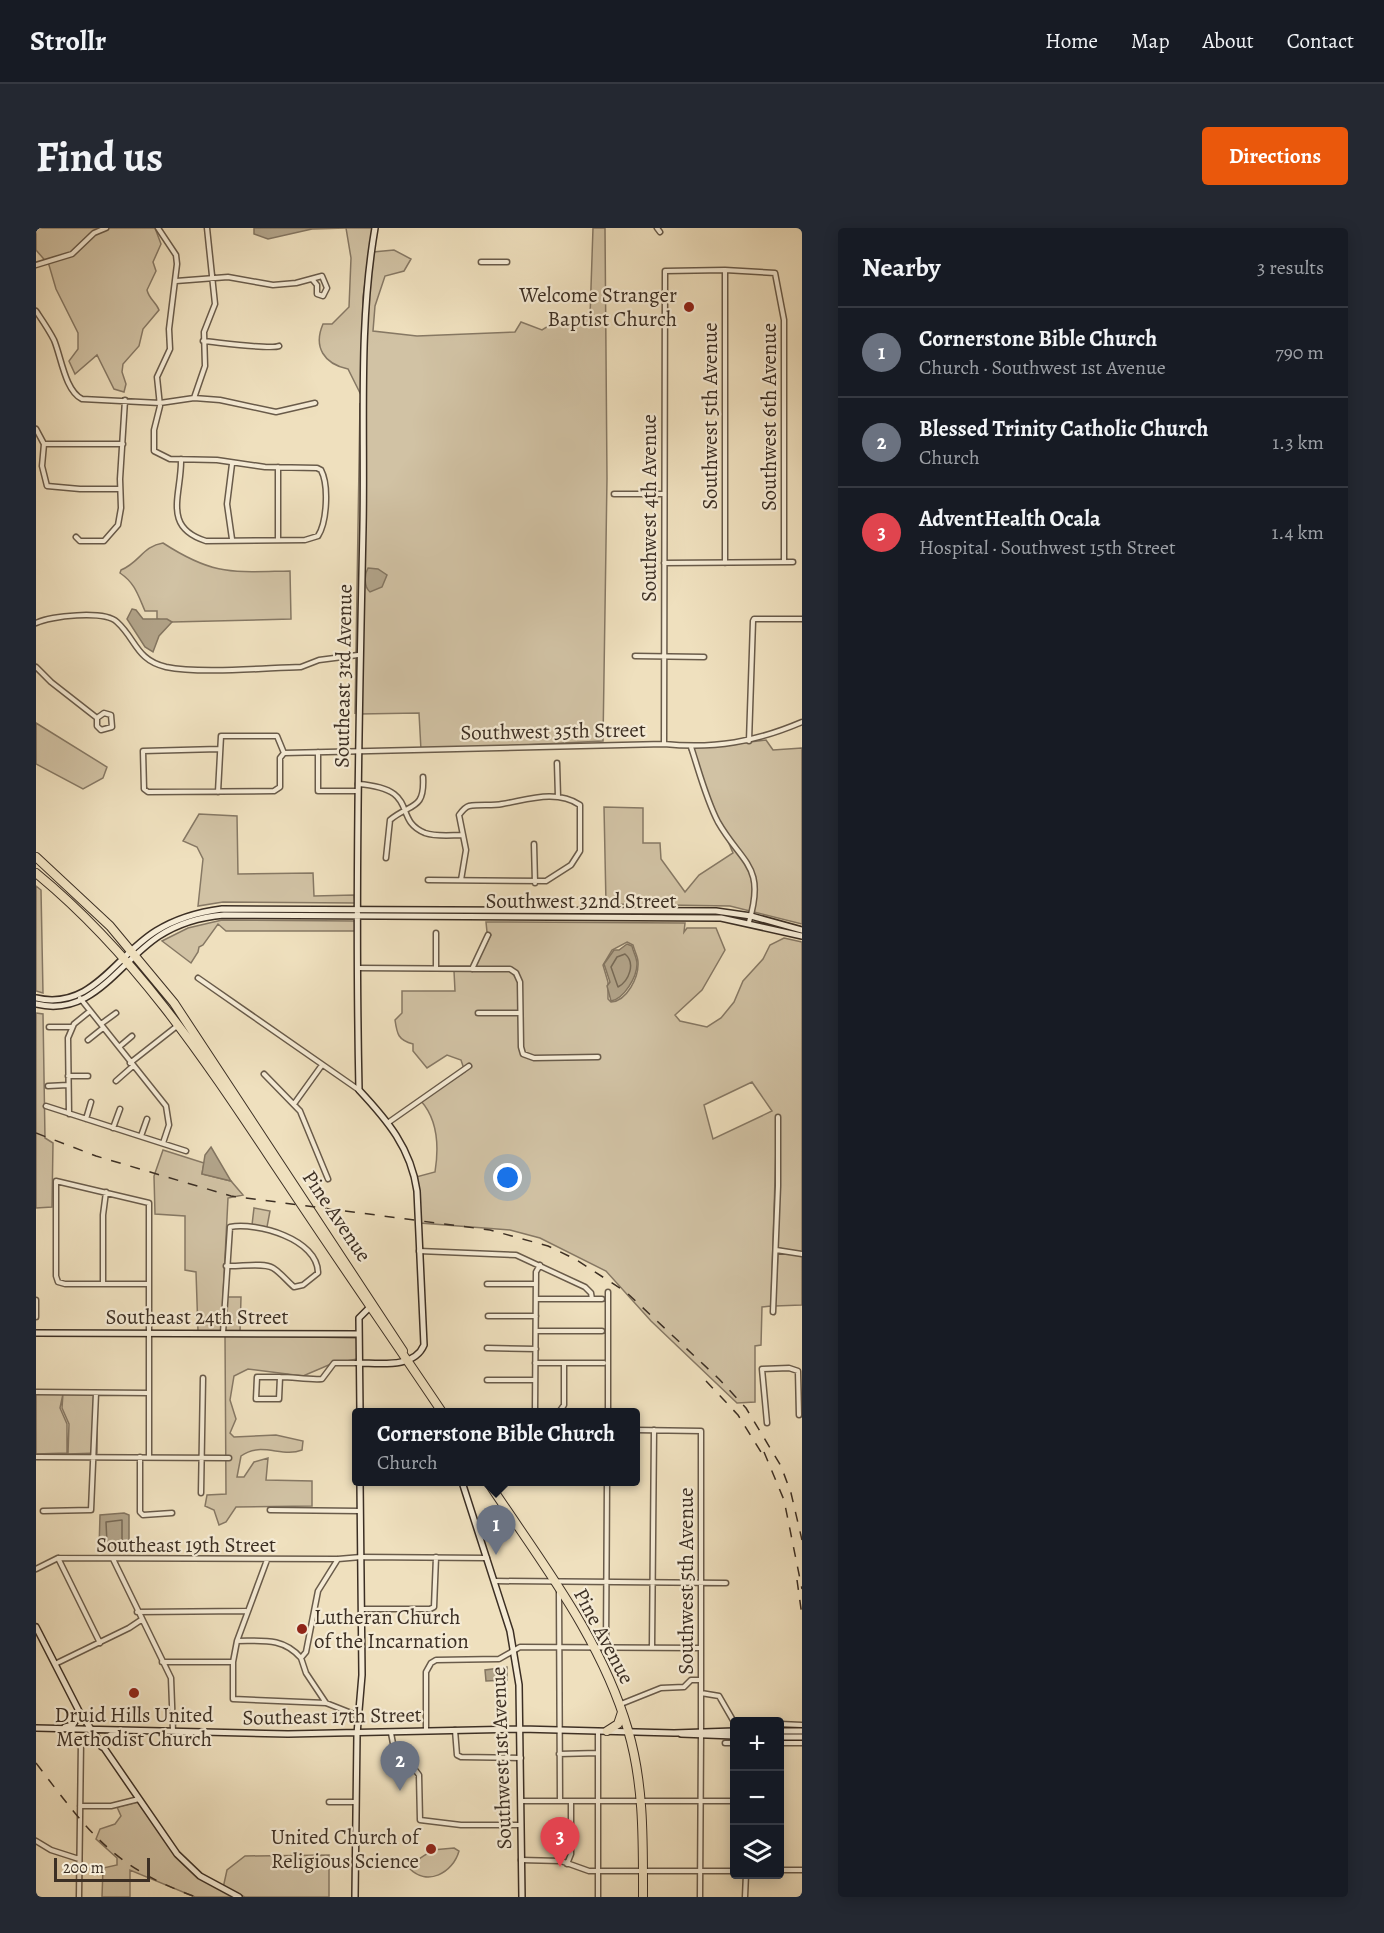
<!DOCTYPE html>
<meta charset="utf-8">
<style>
body{margin:0;font-family:Alegreya,serif;background:#242831;color:#f1f3f6}
.controls{position:absolute;right:18px;bottom:18px;display:grid;overflow:hidden;border-radius:6px;box-shadow:0 3px 15px #0003}
.controls button{width:54px;height:54px;display:grid;place-items:center;padding:0;border:0;border-bottom:2px solid #363941;background:#171b24;color:#f1f3f6;font:30px sans-serif}
.scale{position:absolute;left:18px;bottom:15px;width:96px;box-sizing:border-box;padding-left:6px;border:3px solid #3c2f24;border-top:0;font-size:16px;line-height:21px;white-space:nowrap;color:#3c2f24;-webkit-text-stroke:4px #f5ebd5;paint-order:stroke}
.you{position:absolute;left:472px;top:950px;width:21px;height:21px;margin:-15px;border:4px solid #fff;border-radius:50%;background:#1a73e8;box-shadow:0 0 0 9px #1a73e833}
.badge{display:grid;place-items:center;width:39px;height:39px;border-radius:50%;background:#ea580c;color:#fff;font-size:20px;font-weight:700}
.pin{position:absolute;translate:-50% -50px;filter:drop-shadow(0 2px 3px #0008)}
.pin::after{content:'';position:absolute;top:32px;width:21px;height:18px;background:inherit;clip-path:polygon(0 0,100% 0,50% 100%)}
.popup{position:absolute;left:316px;top:1180px;width:288px;height:78px;box-sizing:border-box;display:grid;place-content:center;border-radius:6px;background:#171b24;filter:drop-shadow(0 2px 4px #0005);font-size:20px;white-space:nowrap;color:#9ea1a6}
.popup b{font-size:22px;color:#f1f3f6}
.popup::after{content:'';position:absolute;left:50%;top:100%;margin-left:-12px;border:12px solid transparent;border-top-color:#171b24}
.list{margin:0;padding:0;list-style:none}
h2{display:flex;justify-content:space-between;align-items:center;height:78px;margin:0;padding:0 24px;font-size:26px}
h2 small{font-size:20px;font-weight:400;color:#9ea1a6}
.list li{display:grid;grid-template-columns:39px 1fr auto;gap:18px;align-items:center;box-sizing:border-box;height:90px;padding:0 24px;border-top:2px solid #363941}
.list b{display:block;font-size:22px;white-space:nowrap}
.list p{margin:0;font-size:20px;white-space:nowrap;color:#9ea1a6}
.list em{font-size:20px;font-style:normal;color:#9ea1a6}
.icon{flex:none;width:33px;height:33px;fill:none;stroke:currentColor;stroke-width:2;stroke-linecap:round;stroke-linejoin:round}
.map{position:relative;flex:none;width:766px;height:1669px;overflow:hidden;border-radius:6px}
header{display:flex;align-items:center;gap:36px;box-sizing:border-box;height:84px;padding:0 30px;background:#171b24;border-bottom:2px solid #363941}
header strong{font-size:28px}
nav{display:flex;gap:33px;margin-inline-start:auto;font-size:21px}
.intro{display:flex;align-items:center;justify-content:space-between;box-sizing:border-box;height:144px;padding:0 36px}
h1{margin:0;font-size:42px}
.button{padding:15px 27px;border-radius:6px;background:#ea580c;color:#fff;font-size:21px;font-weight:700}
main{display:flex;gap:36px;padding:0 36px}
aside{flex:1;background:#171b24;border-radius:6px;box-shadow:0 3px 15px #0003}
.map>svg:first-child{display:block}
</style>
<header>
<strong>Strollr</strong>
<nav><a>Home</a><a>Map</a><a>About</a><a>Contact</a></nav>
</header>
<div class="intro"><h1>Find us</h1><a class="button">Directions</a></div>
<main>
<div class="map">
<svg width="766" height="1669" viewBox="0 0 766 1669">
<rect width="100%" height="100%" fill="#efe0be"/>
<filter id="stains"><feTurbulence type="fractalNoise" baseFrequency=".00333" numOctaves="4"/><feColorMatrix values="0 0 0 0 .2 0 0 0 0 .09 0 0 0 0 .02 0 0 0 .5 -.17"/></filter>
<radialGradient id="worn" r=".72"><stop offset=".6" stop-color="#630" stop-opacity="0"/><stop offset="1" stop-color="#630" stop-opacity=".3"/></radialGradient>
<path fill="#d1c2a4" stroke="#867864" stroke-width="1.5" fill-rule="evenodd" d="M0,0H119L125,16L117,34L120,43L111,62C113,71 120,74 123,82L107,101L103,118L87,136L86,144L90,156L88,164L78,161L61,127L39,146L33,133L42,121V105L20,61L13,37L0,22Z
M310,0H337L327,69L326,169L312,141C288,136 277,119 287,96H296L313,79L315,30Z
M557,0H569L571,250L567,513L385,522L383,485L323,486L329,94L337,24L358,22L375,31L368,43L349,48L339,78L337,103L381,108L479,104L485,94L506,102L522,92L554,89Z
M324,175L325,299L319,486Z
M127,315C178,348 196,344 254,343L255,391L136,394L121,391V383H109C102,367 99,355 84,345L85,342C103,335 107,318 127,315Z
M0,495L71,539L67,550L47,561L0,536Z
M730,512L737,522L766,520V696L694,678L570,676L568,579L607,580V615H624L625,631L649,664L663,647L697,625L651,517L698,516Z
M163,586L201,588L202,646L277,645L278,668L318,667L319,675L187,674L162,678L167,631L161,619L147,613Z
M0,658L5,662L7,765L0,763Z
M186,692L320,693V703H190L182,696L167,717L163,719L162,724L155,735L126,713L152,700Z
M450,694L649,695L648,704L651,700H680L689,722L666,762L639,787L644,793L671,799L685,790L698,774L707,753L727,731L734,717L748,710L766,714V1024L742,1020L744,888L741,887L735,1078L726,1079L725,1117L719,1118V1174L701,1175L615,1093L570,1043L504,1010L474,1002L384,995L380,949L399,944C403,919 402,892 385,873L429,844L425,832L411,827L391,840L377,823V816C362,812 361,806 359,792L366,785V763H419L418,743H474L482,752L483,819L486,827V757L482,745L470,739H438L455,707L452,705L441,727L451,704ZM591,714L597,717C598,722 602,729 602,734C603,749 591,773 575,774L572,771V754L567,737L576,722ZM716,854L736,883L677,911L668,877Z
M0,785L7,786L9,910L17,915L16,979L0,980Z
M127,922L168,935L166,946L195,953L207,967L192,970L187,1069H205L204,1104L162,1103L160,1044L149,1042V988L119,986L118,948Z
M218,980L234,983L231,999L216,997Z
M742,1024L766,1028V1077L739,1078Z
M189,1107L321,1110V1131L295,1136L267,1148L212,1141L198,1148L194,1172L200,1191L194,1205L198,1209L240,1207L267,1213L266,1222C246,1230 225,1213 205,1228L201,1249H208L218,1234L232,1230L230,1252L276,1253V1278L200,1279L190,1294L183,1297L178,1282L169,1278L171,1267L190,1266Z
M27,1165H61V1225L32,1226L33,1196L26,1180Z
M0,1166H27L24,1180L31,1196V1225L0,1226Z
M102,1574L163,1649L198,1669H159L94,1642V1669H66L67,1640L81,1637V1630L60,1611L64,1601L79,1596L85,1588L81,1579Z
M418,1620L423,1623C417,1645 391,1659 373,1640C379,1632 389,1628 396,1622Z
M293,1627V1669H209L187,1660L191,1642L209,1628Z"/>
<path fill="#b2a48a" stroke="#837561" stroke-width="1.5" d="M218,0H310L276,1L232,11L218,6Z
M332,340L342,341L351,347L346,359L334,364C328,359 328,347 332,340Z
M96,381L100,382L107,391H131L136,394L123,408L117,424L109,419L91,391Z
M591,716L596,718C597,724 601,729 601,736C601,749 588,771 575,773L571,758L574,754L568,736L578,722H583Z
M175,919L195,953L166,946L169,927Z
M88,1285L93,1287V1320L63,1321L64,1287Z
M471,1439V1452L450,1453L449,1442Z"/>
<g fill="none" stroke-linecap="round" stroke-linejoin="round">
<path stroke="#776a57" stroke-width="1.5" d="M589,726C600,735 593,753 582,759L575,739L581,729Z
M86,1292V1313L71,1315L70,1294Z"/>
<defs>
<path id="street" d="M122,0L140,27L141,36L133,101L134,121L121,149L124,178L118,202V223L134,231L181,232L229,239L281,240L285,242C293,257 291,294 282,308L269,312L170,313C125,299 146,266 145,231
M621,0L624,4
M445,34H471
M0,37L36,26L58,5L70,0
M689,42V335
M140,53L192,49L237,57L260,55L286,48L291,60L287,68L281,66V57L276,51
M0,83C6,92 13,102 18,112C25,128 29,163 46,171L124,175L158,170L184,172L240,184L279,175
M167,113C180,114 235,122 243,118
M158,170L169,138L168,104L179,76L171,0
M0,201L8,216
M8,216L6,238L11,258L44,261H84
M8,216H87
M578,266H628
M40,309L44,313H68L82,297L85,280L84,251L89,172
M196,311L191,276L196,236
M242,312V239
M628,335L757,334
M0,395C14,388 68,382 81,394C100,411 100,432 130,439C164,446 228,440 265,439L283,432L322,427
M599,428L668,429
M0,439L15,454L61,490V498L65,502L76,499L75,487L68,485L61,490
M713,513L717,393L718,391H766
M628,516L629,43L689,42L739,45L748,92V334
M655,519C663,543 670,571 682,594C706,636 730,637 713,694
M282,524V563H321
M248,525L628,516C679,521 719,514 766,494
M521,535L522,569
M322,556C386,561 355,591 389,605C401,609 415,607 427,607
M182,564L185,508H241L248,525L244,530V559L238,563L112,564L108,561L107,523L183,521
M498,616L499,655
M350,630L354,592C374,575 389,583 387,549
M392,652L510,653L535,637L544,623V577C520,561 491,572 466,576C456,578 444,576 433,578C429,579 426,583 423,587L430,622L425,652
M322,740L474,741L480,745L484,754L485,819L487,826L498,830L562,829
M400,740V705
M436,741L452,707
M162,750L323,862
M44,770L130,878L133,897L127,915
M442,785H484
M65,796L80,785
M13,799H35
M52,812L67,800
M83,819L96,808
M94,835L141,798
M228,846L264,883L292,951
M32,848H52
M80,853L97,838
M12,858L32,857
M258,876L286,837
M10,878L150,923
M33,886L32,810L38,796L54,783
M50,891L55,874
M353,894L433,838
M77,900L84,881
M105,908L111,891
M740,1022L766,1026
M383,1023L480,1027L549,1059L555,1065L556,1071
M67,1056V987L70,964
M113,1056H29L22,1054L20,1048V953L113,975V1229
M451,1056H500
M501,1071H566
M0,1072V1089
M737,1084L742,958V889
M452,1088H500
M500,1103H566
M187,1105L194,999C221,994 282,1011 282,1045L267,1057L258,1059C251,1053 245,1045 237,1040C227,1034 204,1039 190,1038
M451,1120L500,1121
M499,1135H568
M244,1149L243,1171H220L221,1149H244C258,1149 272,1152 286,1151L298,1135H322
M451,1152H499
M0,1164L113,1165
M451,1184H511
M499,1184L500,1044L504,1037
M518,1184H523L528,1177V1135
M572,1184V1064
M731,1195L726,1141L753,1140L762,1143L763,1187
M600,1202L665,1203V1502
M0,1229L193,1230
M104,1229V1284L107,1287L136,1285
M165,1265L167,1150
M234,1282L324,1283
M7,1283L55,1282L60,1165
M22,1330L64,1415
M77,1331L135,1450L137,1503
M231,1332L201,1413L197,1434V1471L290,1475L323,1488
M0,1341L22,1330L301,1331
M459,1353L690,1355
M523,1364L524,1573
M326,1381H394L398,1379L400,1329
M101,1384L210,1383
M201,1413C226,1413 247,1409 265,1430
M616,1419L618,1202
M570,1420L571,1254
M126,1434H197
M19,1436L93,1400L105,1392
M665,1465L683,1468L698,1494
M290,1475L270,1445L265,1430L270,1424L282,1363L302,1331L325,1329L451,1330
M585,1476L625,1460L648,1459L655,1452H665
M744,1496L766,1497
M419,1502L421,1527L425,1529L485,1530
M390,1503V1444L395,1435L400,1432L463,1431L484,1419L664,1420
M562,1503V1669
M355,1505L359,1526L377,1539L383,1547L384,1592L425,1597H485
M689,1515H698
M744,1515H766
M523,1526L562,1525
M485,1573H698
M293,1574H320
M44,1578H75L103,1571
M0,1613L15,1622L43,1631
M485,1632L525,1633L553,1643H698
M531,1636L535,1626V1573
M744,1642H766
M43,1669L45,1513
M664,1669L665,1508
M709,1669L710,1646"/>
<path id="secondary" d="M0,770C56,783 79,728 120,703C141,690 163,684 186,681L680,683L715,688L766,702
M0,776C56,790 82,735 123,708C143,695 164,689 188,687L685,690L766,708
M0,1105L323,1106
M322,1135C343,1135 378,1141 388,1117L381,963C375,920 351,892 323,862C319,674 323,487 327,299C329,199 322,99 339,0
M324,1184L323,1090L335,1078
M426,1254L474,1403L483,1457L486,1669
M0,1399L44,1485L141,1626L164,1648L203,1669
M29,1499L37,1497L44,1485
M0,1500L252,1506L485,1501L638,1505L698,1503
M744,1503H766
M645,1506L698,1508
M744,1509H766
M66,1519L71,1509L80,1504
M319,1669L321,1506L326,1447L324,1254"/>
<path id="highway" d="M0,629L74,698L138,775L367,1123
M0,645C105,731 176,843 251,955C302,1032 355,1108 406,1184
M452,1254C504,1333 565,1409 592,1502C608,1556 607,1613 607,1669
M571,1503L582,1496L586,1484"/>
</defs>
<use href="#street" stroke="#695b4a" stroke-width="7"/>
<use href="#secondary" stroke="#3c2f24" stroke-width="8"/>
<use href="#highway" stroke="#3c2f24" stroke-width="10"/>
<use href="#street" stroke="#f5ebd5" stroke-width="4"/>
<use href="#secondary" stroke="#f5ebd5" stroke-width="5"/>
<use href="#highway" stroke="#efe0be" stroke-width="8"/>
<path stroke="#3c2f24" stroke-width="1.5" stroke-dasharray="10 10" stroke-linecap="butt" d="M0,905L60,928L195,968L454,1002L512,1018L539,1031L590,1064L683,1151L710,1180L745,1238L755,1265L766,1312
M670,1153L702,1187L730,1232
M728,1224L748,1272L766,1361
M761,1352L766,1388
M0,1535C52,1603 76,1639 160,1669"/>
</g>
<g fill="#8f2418" stroke="#f5ebd5" stroke-width="2">
<circle cx="653" cy="79" r="6"/>
<circle cx="266" cy="1401" r="6"/>
<circle cx="98" cy="1465" r="6"/>
<circle cx="395" cy="1621" r="6"/>
</g>
<g text-anchor="middle" dominant-baseline="central" stroke-width="4.5" stroke-linejoin="round" paint-order="stroke">
<g font-size="21" fill="#3c2f24" stroke="#f5ebd5" text-anchor="end">
<text x="641" y="67">Welcome Stranger<tspan x="641" dy="24">Baptist Church</tspan></text>
<text x="278" y="1389" text-anchor="start">Lutheran Church<tspan x="278" dy="24">of the Incarnation</tspan></text>
<text x="98" y="1487" text-anchor="middle">Druid Hills United<tspan x="98" dy="24">Methodist Church</tspan></text>
<text x="383" y="1609">United Church of<tspan x="383" dy="24">Religious Science</tspan></text>
</g>
<g font-size="21" fill="#3c2f24" stroke="#f5ebd5">
<text transform="translate(674 188) rotate(-90)">Southwest 5th Avenue</text>
<text transform="translate(733 189) rotate(-90)">Southwest 6th Avenue</text>
<text transform="translate(613 280) rotate(-90)">Southwest 4th Avenue</text>
<text transform="translate(307 448) rotate(-89)">Southeast 3rd Avenue</text>
<text transform="translate(517 503) rotate(-1)">Southwest 35th Street</text>
<text x="545" y="673">Southwest 32nd Street</text>
<text transform="translate(301 988) rotate(56)">Pine Avenue</text>
<text x="161" y="1089">Southeast 24th Street</text>
<text x="150" y="1317">Southeast 19th Street</text>
<text transform="translate(650 1353) rotate(-90)">Southwest 5th Avenue</text>
<text transform="translate(568 1408) rotate(62)">Pine Avenue</text>
<text transform="translate(296 1488) rotate(-1)">Southeast 17th Street</text>
<text transform="translate(465 1530) rotate(-92)">Southwest 1st Avenue</text>
</g>
</g>
<rect width="100%" height="100%" filter="url(#stains)"/>
<rect width="100%" height="100%" fill="url(#worn)"/>
</svg>
<div class="controls">
<button>+</button>
<button>−</button>
<button><svg class="icon" aria-label="layers" viewBox="0 0 24 24"><path d="M12 4l9 5-9 5-9-5zM3 14l9 5 9-5"/></svg></button>
</div>
<div class="scale">200 m</div>
<div class="you"></div>
<div class="pin badge" style="left:460px;top:1327px;background:#6b7280">1</div>
<div class="popup"><b>Cornerstone Bible Church</b>Church</div>
<div class="pin badge" style="left:364px;top:1563px;background:#6b7280">2</div>
<div class="pin badge" style="left:524px;top:1639px;background:#e0444e">3</div>
</div>
<aside>
<h2>Nearby<small>3 results</small></h2>
<ul class="list">
<li><span class="badge" style="background:#6b7280">1</span><div><b>Cornerstone Bible Church</b><p>Church · Southwest 1st Avenue</p></div><em>790 m</em></li>
<li><span class="badge" style="background:#6b7280">2</span><div><b>Blessed Trinity Catholic Church</b><p>Church</p></div><em>1.3 km</em></li>
<li><span class="badge" style="background:#e0444e">3</span><div><b>AdventHealth Ocala</b><p>Hospital · Southwest 15th Street</p></div><em>1.4 km</em></li>
</ul>
</aside>
</main>
